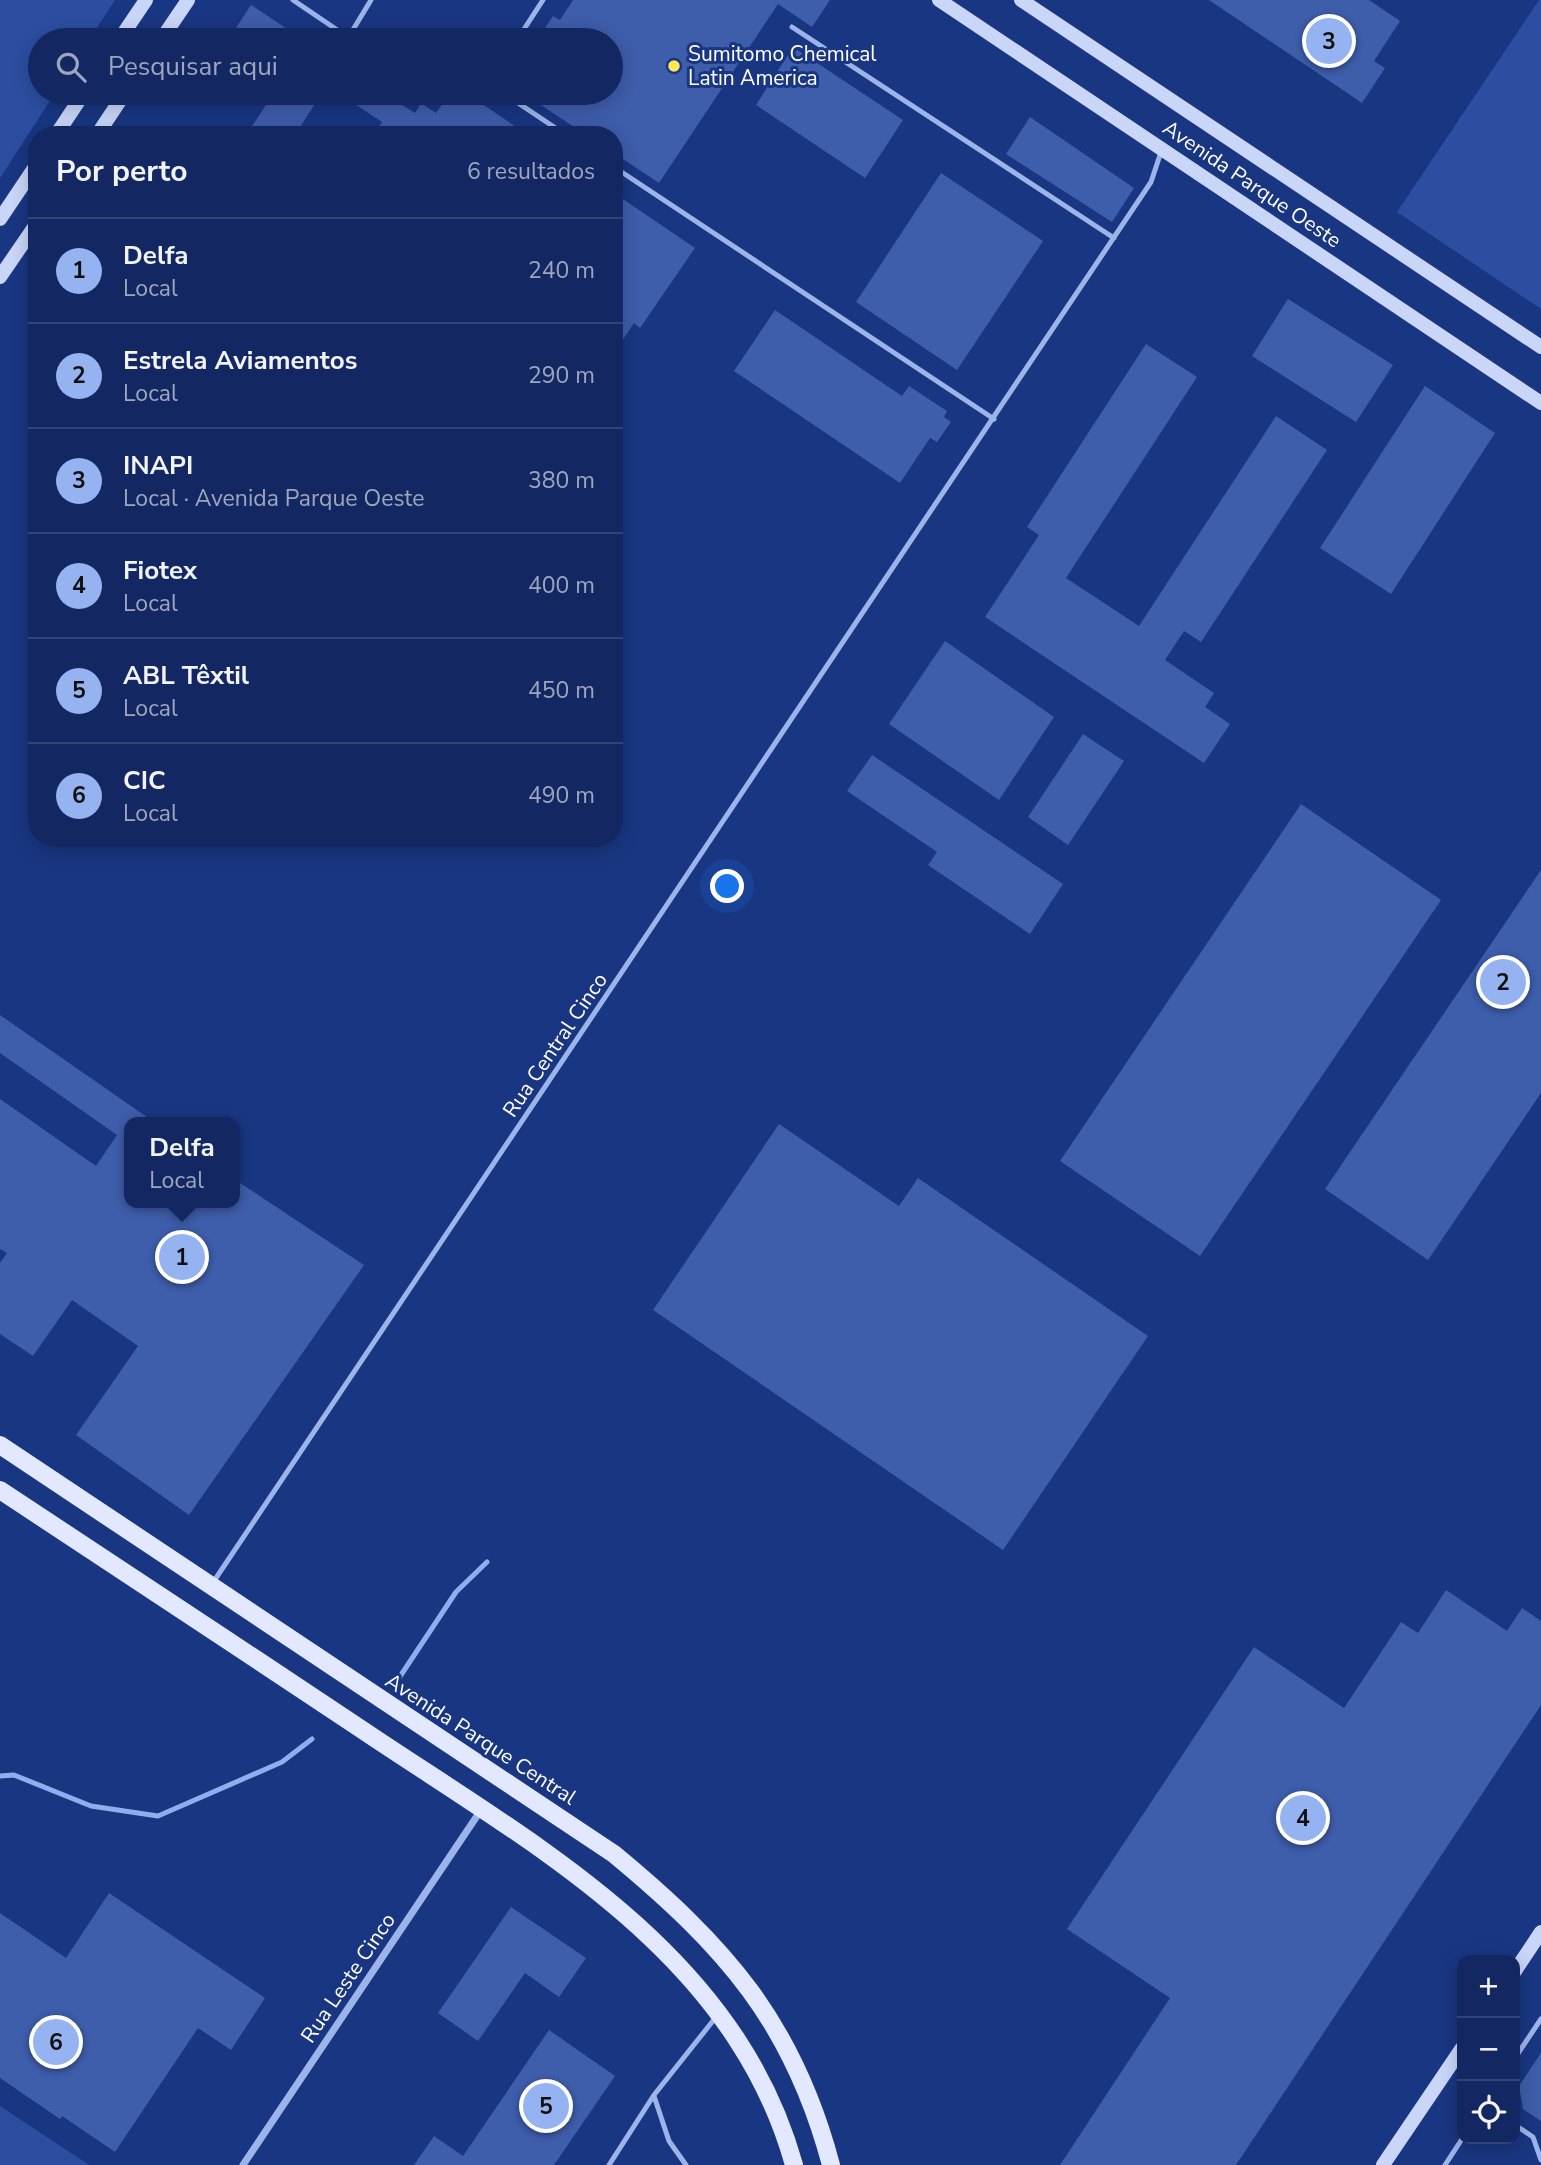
<!DOCTYPE html>
<html lang="pt">
<meta charset="utf-8">
<style>
body{margin:0;font-family:"Nunito Sans",sans-serif;background:#1c3068;color:#f1f3f6}
.controls{position:absolute;right:21px;bottom:21px;display:grid;overflow:hidden;border-radius:14px;box-shadow:0 4px 18px #0003}
.controls button{width:63px;height:63px;display:grid;place-items:center;padding:0;border:0;border-bottom:2px solid #324477;background:#132862;color:#f1f3f6;font:35px sans-serif}
.you{position:absolute;left:728px;top:887px;width:24px;height:24px;margin:-18px;border:5px solid #fff;border-radius:50%;background:#1a73e8;box-shadow:0 0 0 10px #1a73e833}
.badge{display:grid;place-items:center;width:46px;height:46px;border-radius:50%;background:#95b2f1;color:#111;font-size:23px;font-weight:700}
.pin{position:absolute;translate:-50% -50%;border:4px solid #fff;box-shadow:0 2px 7px #0006}
.popup{position:absolute;left:124px;top:1117px;width:116px;height:91px;box-sizing:border-box;display:grid;place-content:center;border-radius:14px;background:#132862;filter:drop-shadow(0 2px 5px #0005);font-size:23px;white-space:nowrap;color:#9da6be}
.popup b{font-size:26px;color:#f1f3f6}
.popup::after{content:'';position:absolute;left:50%;top:100%;margin-left:-14px;border:14px solid transparent;border-top-color:#132862}
.list{margin:0;padding:0;list-style:none}
h2{display:flex;justify-content:space-between;align-items:center;height:91px;margin:0;padding:0 28px;font-size:30px}
h2 small{font-size:23px;font-weight:400;color:#9da6be}
.list li{display:grid;grid-template-columns:46px 1fr auto;gap:21px;align-items:center;box-sizing:border-box;height:105px;padding:0 28px;border-top:2px solid #324477}
.list b{display:block;font-size:26px;white-space:nowrap}
.list p{margin:0;font-size:23px;white-space:nowrap;color:#9da6be}
.list em{font-size:23px;font-style:normal;color:#9da6be}
.icon{flex:none;width:38px;height:38px;fill:none;stroke:currentColor;stroke-width:2;stroke-linecap:round;stroke-linejoin:round}
.map{position:relative;flex:none;width:1541px;height:2165px;overflow:hidden}
.search{position:absolute;background:#132862;box-shadow:0 4px 18px #0003;left:28px;top:28px;width:595px;height:77px;display:flex;align-items:center;gap:18px;box-sizing:border-box;padding:0 24px;border-radius:38px;color:#9da6be;font-size:26px}
.panel{position:absolute;background:#132862;box-shadow:0 4px 18px #0003;left:28px;top:126px;width:595px;height:721px;border-radius:28px}
.map>svg:first-child{display:block}
</style>
<div class="map">
<svg width="1541" height="2165" viewBox="0 0 1541 2165">
<rect width="100%" height="100%" fill="#193682"/>
<path fill="#2c4ea1" d="M0,0H115L89,40H40V93H55L0,178Z
M1539,0H1541V309L1397,212Z
M0,2106L89,2165H0Z"/>
<g fill="none" stroke-linecap="round" stroke-linejoin="round">
<path stroke="#90adee" stroke-width="5" d="M399,1678L456,1592L487,1562
M0,1776L14,1775L91,1806L158,1816L282,1762L312,1739"/>
</g>
<path fill="#3e5daa" d="M573,0H830L812,27L778,4L659,183L614,153V135H586L523,93H611V40H537L553,16L560,20Z
M1209,0H1369L1400,21L1374,61L1385,68L1362,103Z
M251,5L304,40H228Z
M793,47L903,120L865,178L756,105Z
M274,93H322L295,135H246Z
M338,93H383L415,113L421,103L436,113L450,93H466L528,135H373L382,122Z
M1030,117L1134,188L1112,222L1006,154Z
M941,173L1043,241L957,370L856,302Z
M614,193L695,248L640,328L634,323L614,353Z
M1288,299L1393,365L1356,422L1252,356Z
M775,310L902,396L909,386L947,411L944,417L951,422L937,442L930,438L900,483L734,371Z
M1146,344L1197,377L1066,578L1139,626L1276,416L1327,450L1201,642L1184,631L1165,660L1214,693L1205,707L1230,724L1204,763L985,617L1039,535L1027,527Z
M1425,386L1495,433L1391,594L1320,548Z
M945,641L1054,717L999,800L889,724Z
M1083,734L1124,761L1068,845L1028,817Z
M872,755L1063,884L1030,934L928,865L937,852L847,791Z
M1301,804L1441,900L1200,1256L1060,1161Z
M1541,870V1093L1428,1260L1325,1189Z
M0,1015L154,1122H130V1203H234V1179L364,1265L189,1515L76,1435L138,1346L72,1300L33,1356L0,1334V1263L7,1253L0,1249V1099L96,1166L117,1135L0,1053Z
M779,1124L899,1206L918,1178L1148,1336L1003,1550L653,1310Z
M1446,1590L1507,1631L1522,1608L1541,1621V1705L1236,2165H1060L1170,1998L1067,1929L1254,1647L1344,1708L1401,1622L1418,1633Z
M109,1893L265,1998L231,2050L198,2028L115,2152L62,2116L60,2119L0,2078V1913L66,1958Z
M511,1907L586,1958L559,1997L525,1973L478,2041L438,2013Z
M549,2030L615,2076L554,2165H414L434,2136L463,2156Z
M1541,2053V2121L1523,2109L1519,2086Z"/>
<g fill="none" stroke-linecap="round" stroke-linejoin="round">
<path stroke="#9db4eb" stroke-width="5" d="M293,0L352,40
M792,27L1114,238
M348,38L371,0
M517,40L543,0
M503,93L566,135
M614,167L994,419
M212,1584L1151,182L1161,152
M1515,2058L1541,2019
M654,2096L669,2141L686,2165
M1515,2125L1533,2137L1541,2160
M609,2165L654,2095L716,2017
M1445,2165L1462,2139"/>
<path stroke="#9db4eb" stroke-width="7" d="M243,2165L481,1810"/>
<path stroke="#c9d6f8" stroke-width="14" d="M939,0L1541,403
M1021,0L1541,347
M119,40L146,0
M161,40L188,0
M56,135L84,93
M97,135L125,93
M0,219L37,164
M0,277L37,223
M1515,1971L1541,1932
M1383,2165L1462,2048"/>
<path stroke="#e1e8ff" stroke-width="18" d="M0,1445L614,1854C725,1946 793,2022 831,2165
M0,1490C120,1569 241,1649 361,1729C533,1845 734,1950 794,2165"/>
</g>
<circle fill="#fee858" stroke="#193682" stroke-width="2.5" cx="674" cy="66" r="7"/>
<g text-anchor="middle" dominant-baseline="central" stroke-width="6" stroke-linejoin="round" paint-order="stroke">
<g font-size="21" fill="#fff" stroke="#193682" text-anchor="start">
<text x="688" y="54">Sumitomo Chemical<tspan x="688" dy="24">Latin America</tspan></text>
</g>
<g font-size="21" fill="#fff" stroke="#193682">
<text transform="translate(1252 184) rotate(34)">Avenida Parque Oeste</text>
<text transform="translate(555 1045) rotate(-56)">Rua Central Cinco</text>
<text transform="translate(481 1739) rotate(33)">Avenida Parque Central</text>
<text transform="translate(348 1978) rotate(-56)">Rua Leste Cinco</text>
</g>
</g>
</svg>
<div class="controls">
<button>+</button>
<button>−</button>
<button><svg class="icon" aria-label="locate" viewBox="0 0 24 24"><circle cx="12" cy="12" r="6"/><path d="M12 2v4M12 18v4M2 12h4M18 12h4"/></svg></button>
</div>
<div class="you"></div>
<div class="pin badge" style="left:182px;top:1257px">1</div>
<div class="popup"><b>Delfa</b>Local</div>
<div class="pin badge" style="left:1503px;top:982px">2</div>
<div class="pin badge" style="left:1329px;top:41px">3</div>
<div class="pin badge" style="left:1303px;top:1818px">4</div>
<div class="pin badge" style="left:546px;top:2106px">5</div>
<div class="pin badge" style="left:56px;top:2042px">6</div>
<div class="search"><svg class="icon" aria-label="search" viewBox="0 0 24 24"><circle cx="10" cy="10" r="6"/><path d="M15 15l6 6"/></svg>Pesquisar aqui</div>
<section class="panel">
<h2>Por perto<small>6 resultados</small></h2>
<ul class="list">
<li><span class="badge">1</span><div><b>Delfa</b><p>Local</p></div><em>240 m</em></li>
<li><span class="badge">2</span><div><b>Estrela Aviamentos</b><p>Local</p></div><em>290 m</em></li>
<li><span class="badge">3</span><div><b>INAPI</b><p>Local · Avenida Parque Oeste</p></div><em>380 m</em></li>
<li><span class="badge">4</span><div><b>Fiotex</b><p>Local</p></div><em>400 m</em></li>
<li><span class="badge">5</span><div><b>ABL Têxtil</b><p>Local</p></div><em>450 m</em></li>
<li><span class="badge">6</span><div><b>CIC</b><p>Local</p></div><em>490 m</em></li>
</ul>
</section>
</div>
